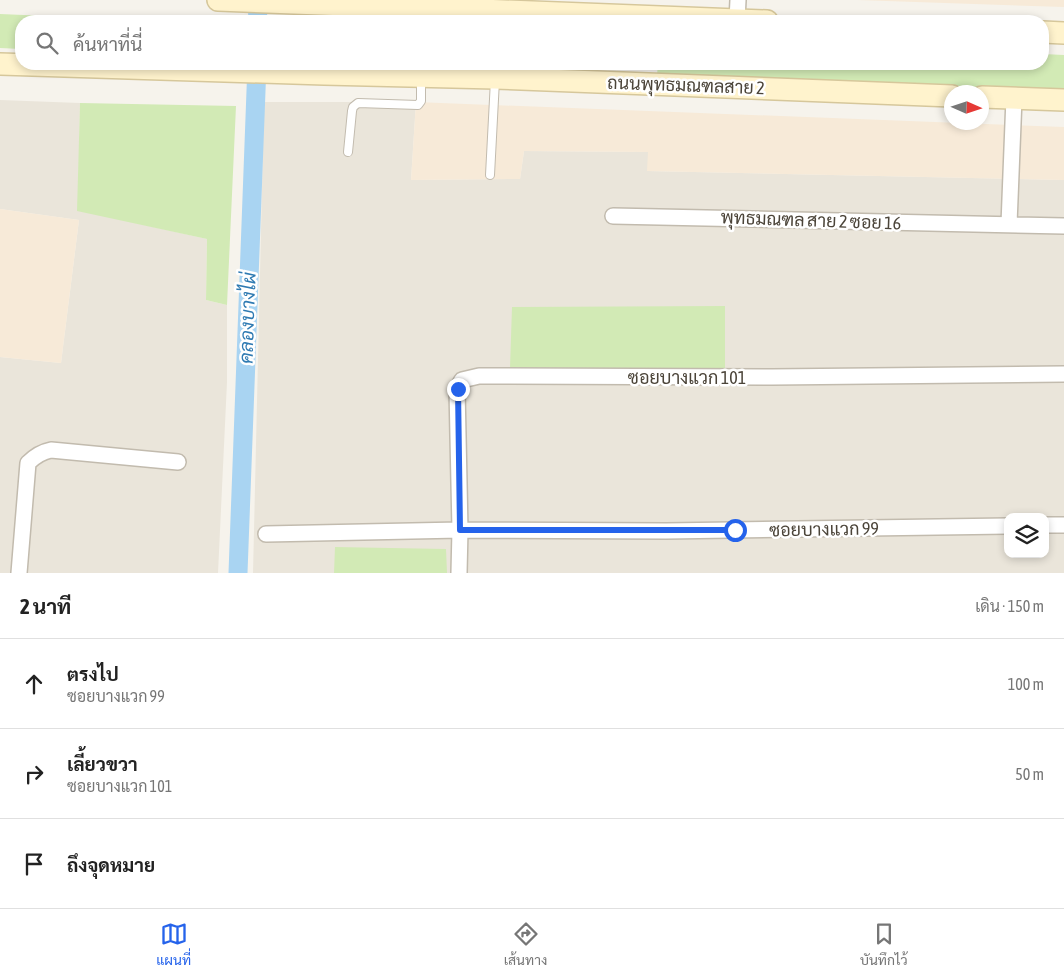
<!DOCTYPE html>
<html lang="th">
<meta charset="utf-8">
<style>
body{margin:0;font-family:"Asap Condensed",Sarabun,sans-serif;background:#f2f2f2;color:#222}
.controls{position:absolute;right:15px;bottom:15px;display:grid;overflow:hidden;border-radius:10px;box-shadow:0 2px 8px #0003}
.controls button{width:45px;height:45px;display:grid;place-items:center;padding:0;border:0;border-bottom:1px solid #e0e0e0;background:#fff;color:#222;font:25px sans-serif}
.compass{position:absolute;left:944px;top:85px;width:45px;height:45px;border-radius:50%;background:#fff;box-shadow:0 2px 8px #0003;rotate:93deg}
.stop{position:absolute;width:15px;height:15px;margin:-11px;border:4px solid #2563eb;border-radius:50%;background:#fff}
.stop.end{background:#2563eb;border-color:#fff;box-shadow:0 1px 5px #0008}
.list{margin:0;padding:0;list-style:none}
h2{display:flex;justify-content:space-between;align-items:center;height:65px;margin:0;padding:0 20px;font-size:21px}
h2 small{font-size:16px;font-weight:400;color:#767676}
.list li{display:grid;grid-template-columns:32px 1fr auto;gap:15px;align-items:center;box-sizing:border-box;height:90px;padding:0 20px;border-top:1px solid #e0e0e0}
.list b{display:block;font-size:19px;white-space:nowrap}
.list p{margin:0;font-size:16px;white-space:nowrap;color:#767676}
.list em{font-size:16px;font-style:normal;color:#767676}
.icon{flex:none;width:28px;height:28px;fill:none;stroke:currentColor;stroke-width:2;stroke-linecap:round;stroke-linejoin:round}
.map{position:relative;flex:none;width:1064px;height:573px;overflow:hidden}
.search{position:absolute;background:#fff;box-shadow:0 2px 8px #0003;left:15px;right:15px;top:15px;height:55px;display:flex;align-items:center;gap:12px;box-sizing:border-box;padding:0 18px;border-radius:20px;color:#767676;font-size:19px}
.sheet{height:335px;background:#fff}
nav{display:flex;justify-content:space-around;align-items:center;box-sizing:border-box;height:70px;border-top:1px solid #e0e0e0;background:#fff;font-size:14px;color:#767676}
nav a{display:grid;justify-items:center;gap:2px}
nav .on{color:#2563eb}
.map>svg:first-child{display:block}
</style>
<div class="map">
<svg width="1064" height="573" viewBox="0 0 1064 573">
<rect width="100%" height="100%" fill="#f6f3ec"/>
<path fill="#eae5da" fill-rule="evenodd" d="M0,100L80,103L78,210L207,239L206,300L227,305V382L218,573H0V357L61,363L79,220L0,209Z
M264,102H416L411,180L520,179L524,151L648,152V171L1064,180V573H253ZM1008,517H1045V554H1008Z"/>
<path fill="#f7ead8" d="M857,0H1064V7Z
M416,102L1064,127V180L647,171L648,152L524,151L520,179L411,180Z
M0,209L79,220L61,363L0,357Z"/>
<path fill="#d2eab5" d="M0,14L166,21H21V49L0,48Z
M1043,54L1064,55V91L672,77L657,75L658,64H1043Z
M80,103L236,106L227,305L206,300L207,239L77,211Z
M725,306V368H510L512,307Z
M335,547L446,549L447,573H334Z"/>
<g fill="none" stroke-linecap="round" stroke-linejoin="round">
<path stroke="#a9d4f2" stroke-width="19" d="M257,0L258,21
M238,573L257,64"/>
<defs>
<path id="service" d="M348,152L352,111L353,107L358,103L418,105L421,101V78
M490,175L495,80"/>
<path id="minor" d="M737,20L738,0
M613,216L1064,226
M1009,224L1014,98
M1045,525H1064
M266,534L460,530L666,531L1008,526
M19,573L28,463C35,456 41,452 51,450L178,462
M459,573L460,530L457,389L462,380L479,376L772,377L1064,374"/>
<path id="secondary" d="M218,0L767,21
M1043,32L1064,33
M0,64L324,74L495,78L952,96
M982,97L1064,100"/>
</defs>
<use href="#service" stroke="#c2bbae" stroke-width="10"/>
<use href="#minor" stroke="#c2bbae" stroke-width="18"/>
<use href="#secondary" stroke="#d6c79b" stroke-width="24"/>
<use href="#service" stroke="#fff" stroke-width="8"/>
<use href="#minor" stroke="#fff" stroke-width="15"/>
<use href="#secondary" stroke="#fff3cd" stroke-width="21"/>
</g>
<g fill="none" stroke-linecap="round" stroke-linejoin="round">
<path stroke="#2563eb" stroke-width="6" d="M458,389L460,530H735"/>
</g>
<g text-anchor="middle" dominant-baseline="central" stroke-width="5" stroke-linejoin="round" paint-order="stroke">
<g font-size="18" fill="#4b4439" stroke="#fff">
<text transform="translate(686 85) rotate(2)">ถนนพุทธมณฑลสาย 2</text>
<text transform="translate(811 220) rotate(2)">พุทธมณฑล สาย 2 ซอย 16</text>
<text x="687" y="377">ซอยบางแวก 101</text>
<text transform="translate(824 529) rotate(-1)">ซอยบางแวก 99</text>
</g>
<g font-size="19" font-style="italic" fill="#2e7ab2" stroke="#fff">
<text transform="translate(247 318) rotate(-88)">คลองบางไผ่</text>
</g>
</g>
</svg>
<div class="controls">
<button><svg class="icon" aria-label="layers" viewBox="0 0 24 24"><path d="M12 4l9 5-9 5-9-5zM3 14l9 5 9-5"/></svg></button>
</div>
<svg class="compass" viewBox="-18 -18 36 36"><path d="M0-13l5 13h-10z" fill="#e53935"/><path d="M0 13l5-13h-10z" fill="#767676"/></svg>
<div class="stop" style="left:735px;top:530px"></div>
<div class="stop end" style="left:458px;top:389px"></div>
<div class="search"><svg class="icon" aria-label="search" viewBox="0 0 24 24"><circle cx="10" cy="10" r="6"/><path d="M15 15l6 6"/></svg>ค้นหาที่นี่</div>
</div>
<section class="sheet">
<h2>2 นาที<small>เดิน · 150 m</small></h2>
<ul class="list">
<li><svg class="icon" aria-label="ahead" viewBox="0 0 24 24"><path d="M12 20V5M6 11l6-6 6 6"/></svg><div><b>ตรงไป</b><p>ซอยบางแวก 99</p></div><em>100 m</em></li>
<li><svg class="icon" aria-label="right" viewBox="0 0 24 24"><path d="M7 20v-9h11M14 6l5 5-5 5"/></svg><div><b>เลี้ยวขวา</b><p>ซอยบางแวก 101</p></div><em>50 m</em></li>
<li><svg class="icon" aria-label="arrive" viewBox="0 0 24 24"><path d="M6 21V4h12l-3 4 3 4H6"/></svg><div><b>ถึงจุดหมาย</b></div></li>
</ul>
</section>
<nav>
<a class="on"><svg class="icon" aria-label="map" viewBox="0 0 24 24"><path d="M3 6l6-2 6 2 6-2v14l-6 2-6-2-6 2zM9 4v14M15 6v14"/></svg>แผนที่</a>
<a><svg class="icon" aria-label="directions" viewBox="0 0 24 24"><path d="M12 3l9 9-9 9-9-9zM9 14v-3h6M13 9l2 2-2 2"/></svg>เส้นทาง</a>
<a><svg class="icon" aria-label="saved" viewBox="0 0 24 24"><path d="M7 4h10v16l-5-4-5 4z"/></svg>บันทึกไว้</a>
</nav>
